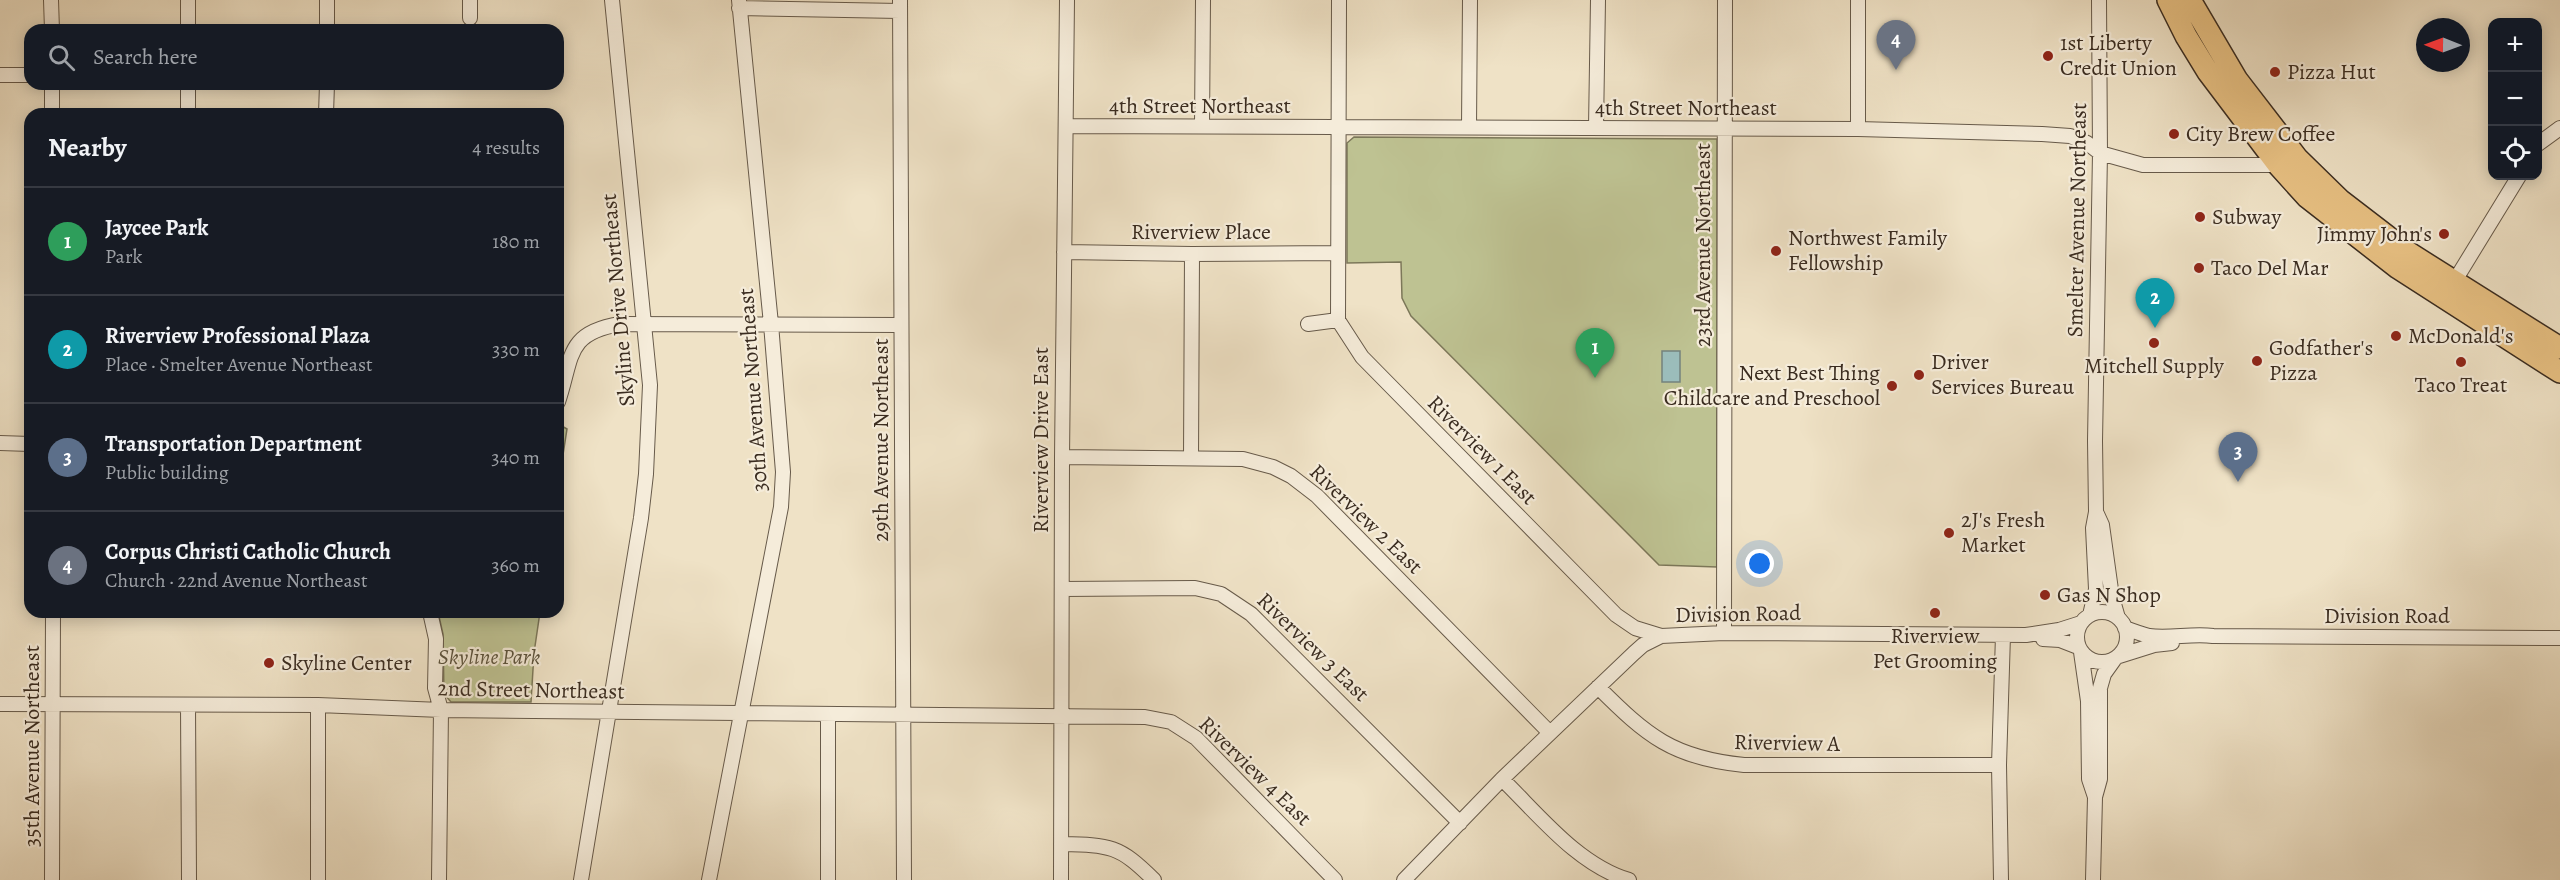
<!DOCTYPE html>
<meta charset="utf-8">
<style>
body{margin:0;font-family:Alegreya,serif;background:#20242c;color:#f1f3f6}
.controls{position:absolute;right:18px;top:18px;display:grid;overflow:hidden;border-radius:12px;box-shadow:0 3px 15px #0003}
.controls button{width:54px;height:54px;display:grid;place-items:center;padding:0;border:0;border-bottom:2px solid #363941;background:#171b24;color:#f1f3f6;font:30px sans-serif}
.compass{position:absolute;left:2416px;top:18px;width:54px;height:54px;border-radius:50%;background:#171b24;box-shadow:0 3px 15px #0003;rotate:271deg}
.you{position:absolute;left:1760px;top:564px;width:21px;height:21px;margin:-15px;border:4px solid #fff;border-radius:50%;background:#1a73e8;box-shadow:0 0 0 9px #1a73e833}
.badge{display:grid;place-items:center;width:39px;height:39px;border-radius:50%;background:#c59692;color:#fff;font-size:20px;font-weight:700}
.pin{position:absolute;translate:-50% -50px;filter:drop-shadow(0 2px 3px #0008)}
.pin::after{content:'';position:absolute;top:32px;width:21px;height:18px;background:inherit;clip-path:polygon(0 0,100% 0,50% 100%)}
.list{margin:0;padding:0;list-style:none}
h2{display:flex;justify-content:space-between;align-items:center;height:78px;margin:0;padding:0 24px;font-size:26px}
h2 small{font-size:20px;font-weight:400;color:#9ea1a6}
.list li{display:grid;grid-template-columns:39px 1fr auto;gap:18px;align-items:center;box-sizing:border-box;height:108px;padding:0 24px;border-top:2px solid #363941}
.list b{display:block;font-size:22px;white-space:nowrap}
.list p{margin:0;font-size:20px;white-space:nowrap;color:#9ea1a6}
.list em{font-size:20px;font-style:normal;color:#9ea1a6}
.icon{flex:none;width:33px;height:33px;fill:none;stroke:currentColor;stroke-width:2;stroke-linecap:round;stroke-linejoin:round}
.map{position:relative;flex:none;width:2560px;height:880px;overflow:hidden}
.search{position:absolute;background:#171b24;box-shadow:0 3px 15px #0003;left:24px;top:24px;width:540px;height:66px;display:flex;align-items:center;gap:15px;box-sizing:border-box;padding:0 21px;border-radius:18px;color:#9ea1a6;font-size:22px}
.panel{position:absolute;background:#171b24;box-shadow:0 3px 15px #0003;left:24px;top:108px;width:540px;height:510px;border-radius:18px}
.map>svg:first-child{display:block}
</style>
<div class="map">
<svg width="2560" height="880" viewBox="0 0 2560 880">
<rect width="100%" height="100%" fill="#efe2c6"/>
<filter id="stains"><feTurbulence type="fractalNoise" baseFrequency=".00333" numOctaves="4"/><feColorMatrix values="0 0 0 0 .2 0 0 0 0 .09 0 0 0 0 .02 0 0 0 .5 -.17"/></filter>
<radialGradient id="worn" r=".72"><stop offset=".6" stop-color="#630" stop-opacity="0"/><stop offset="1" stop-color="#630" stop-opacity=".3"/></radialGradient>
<path fill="#bec292" stroke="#7c7759" stroke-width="1.5" d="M1354,137L1717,139V567L1659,565L1411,316L1402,298L1401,262L1347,263V143Z
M560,425L567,429L558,487V429Z
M438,612H540L534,653L531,702H451L444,694L443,634Z"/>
<path fill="#9bbdbb" stroke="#74837d" stroke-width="1.5" d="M1662,351H1680V382H1662Z"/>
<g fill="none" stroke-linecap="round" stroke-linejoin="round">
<defs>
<path id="minor" d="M51,0L52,30
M188,0V30
M900,0L904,880
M1339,0L1338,320L1362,357L1616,615L1635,628L1661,636
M1858,0V129
M739,8L900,11
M470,18V0
M327,30V0
M0,75H30
M52,84V114
M188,114V84
M326,114L327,84
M1066,126L1858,129L2042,134L2070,136L2087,143L2100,153L2143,165H2281
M1202,126L1203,0
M1469,127L1470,0
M1596,128L1598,0
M2538,144L2560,128
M1064,252L1192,254L1337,253
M2451,287L2519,176
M1308,324L1338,320
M558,402C573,358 565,333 620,324L901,325
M0,443L30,444
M1062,457L1243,459L1273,467L1291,476L1317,496L1550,733
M1191,458L1192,254
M2097,514L2102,525L2112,597L2118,618
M1062,589L1195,588L1221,594L1251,614L1460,823
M2077 637a25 25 0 1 1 50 0a25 25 0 1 1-50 0Z
M430,612L436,639L435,688L441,710L439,880
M2090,615L2096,589L2093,528L2096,512L2095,441L2100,153L2099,0
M2125,628C2133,631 2141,634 2149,636C2170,639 2192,633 2213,636L2560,638
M1724,633L1725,0
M2043,639L2060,640L2078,647
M2081,652L2088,701L2089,779L2095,797
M2119,656L2154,645L2172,643
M1598,687C1647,736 1673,758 1744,765H1999
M0,704L318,705L441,710L1145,717L1171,722L1196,738L1335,880
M188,705L189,880
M318,705V880
M828,714V880
M1502,779C1539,815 1578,865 1629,880
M1061,844C1110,845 1119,845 1154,880
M52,880L53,612
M581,880L641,518L646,474L650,385L612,0
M709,880L781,507L783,472L771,324L739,0
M1061,880L1062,457L1067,0
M1404,880L1502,779L1634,653L1643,645L1661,636L1724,633L2026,635L2059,630L2081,623
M2001,880L1999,765L2003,635
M2093,880L2095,797L2100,779V688L2104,674L2114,660"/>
<path id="highway" d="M2168,0L2186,36L2208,72L2279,166L2307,197L2398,268L2560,372
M2190,0L2237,80L2297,158L2340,200L2409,253L2560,348"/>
</defs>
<use href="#minor" stroke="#675a4a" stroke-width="16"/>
<use href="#highway" stroke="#3a2c20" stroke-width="24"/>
<use href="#minor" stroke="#f5ecda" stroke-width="14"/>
<use href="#highway" stroke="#e8c183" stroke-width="21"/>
</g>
<g fill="#8f2418" stroke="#f5ecda" stroke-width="2">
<circle cx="2048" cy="56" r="6"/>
<circle cx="2275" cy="72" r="6"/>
<circle cx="2174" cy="134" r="6"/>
<circle cx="2200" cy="217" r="6"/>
<circle cx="2444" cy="234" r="6"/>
<circle cx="1776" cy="251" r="6"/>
<circle cx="2199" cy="268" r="6"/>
<circle cx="2396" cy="336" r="6"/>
<circle cx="2154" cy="343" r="6"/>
<circle cx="2257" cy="361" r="6"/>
<circle cx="2461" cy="362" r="6"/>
<circle cx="1919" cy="375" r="6"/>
<circle cx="1892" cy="386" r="6"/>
<circle cx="1949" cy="533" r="6"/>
<circle cx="2045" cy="595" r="6"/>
<circle cx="1935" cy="613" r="6"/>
<circle cx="269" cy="663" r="6"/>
</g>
<g text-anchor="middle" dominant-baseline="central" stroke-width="4.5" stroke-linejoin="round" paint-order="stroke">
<g font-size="22" fill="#3a2c20" stroke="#f5ecda" text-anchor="start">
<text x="2060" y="43">1st Liberty<tspan x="2060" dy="25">Credit Union</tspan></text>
<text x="2287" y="72">Pizza Hut</text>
<text x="2186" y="134">City Brew Coffee</text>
<text x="2212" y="217">Subway</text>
<text x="2432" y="234" text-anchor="end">Jimmy John's</text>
<text x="1788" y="238">Northwest Family<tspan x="1788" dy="25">Fellowship</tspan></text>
<text x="2211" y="268">Taco Del Mar</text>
<text x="2408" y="336">McDonald's</text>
<text x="2269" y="348">Godfather's<tspan x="2269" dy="25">Pizza</tspan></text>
<text x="1931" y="362">Driver<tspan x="1931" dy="25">Services Bureau</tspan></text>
<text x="2154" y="366" text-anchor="middle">Mitchell Supply</text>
<text x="1880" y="373" text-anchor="end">Next Best Thing<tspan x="1880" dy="25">Childcare and Preschool</tspan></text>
<text x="2461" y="385" text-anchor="middle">Taco Treat</text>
<text x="1961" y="520">2J's Fresh<tspan x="1961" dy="25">Market</tspan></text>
<text x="2057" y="595">Gas N Shop</text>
<text x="1935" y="636" text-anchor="middle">Riverview<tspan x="1935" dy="25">Pet Grooming</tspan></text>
<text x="281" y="663">Skyline Center</text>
</g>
<g font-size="22" fill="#3a2c20" stroke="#f5ecda">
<text x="1200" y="106">4th Street Northeast</text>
<text x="1686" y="108">4th Street Northeast</text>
<text transform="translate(2077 220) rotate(-89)">Smelter Avenue Northeast</text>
<text x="1201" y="232">Riverview Place</text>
<text transform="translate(1703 245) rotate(-90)">23rd Avenue Northeast</text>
<text transform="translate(618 300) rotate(-95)">Skyline Drive Northeast</text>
<text transform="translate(753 390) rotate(-94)">30th Avenue Northeast</text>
<text transform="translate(881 440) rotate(-90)">29th Avenue Northeast</text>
<text transform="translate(1041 440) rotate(-90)">Riverview Drive East</text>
<text transform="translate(1482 450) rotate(45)">Riverview 1 East</text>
<text transform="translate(1366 519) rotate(44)">Riverview 2 East</text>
<text transform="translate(1738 614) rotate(-1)">Division Road</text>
<text x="2387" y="616">Division Road</text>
<text transform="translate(1313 647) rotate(44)">Riverview 3 East</text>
<text transform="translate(531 690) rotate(1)">2nd Street Northeast</text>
<text transform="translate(1787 743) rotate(1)">Riverview A</text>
<text transform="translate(32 746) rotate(-90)">35th Avenue Northeast</text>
<text transform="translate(1255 771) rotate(44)">Riverview 4 East</text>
</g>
<g font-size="22" font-style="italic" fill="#5b523c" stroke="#f5ecda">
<text x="489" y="657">Skyline Park</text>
</g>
</g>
<rect width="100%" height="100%" filter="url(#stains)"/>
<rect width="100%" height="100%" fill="url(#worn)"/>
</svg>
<div class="controls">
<button>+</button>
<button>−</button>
<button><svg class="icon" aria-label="locate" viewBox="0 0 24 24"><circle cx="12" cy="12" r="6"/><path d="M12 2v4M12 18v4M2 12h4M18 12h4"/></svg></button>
</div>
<svg class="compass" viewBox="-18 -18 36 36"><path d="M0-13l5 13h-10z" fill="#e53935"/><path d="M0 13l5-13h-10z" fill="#9ea1a6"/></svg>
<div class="you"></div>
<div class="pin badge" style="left:1595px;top:378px;background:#2e9e5b">1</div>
<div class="pin badge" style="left:2155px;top:328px;background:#0f9aa8">2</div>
<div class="pin badge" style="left:2238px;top:482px;background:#5c6f8a">3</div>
<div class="pin badge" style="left:1896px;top:70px;background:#6b7280">4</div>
<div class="search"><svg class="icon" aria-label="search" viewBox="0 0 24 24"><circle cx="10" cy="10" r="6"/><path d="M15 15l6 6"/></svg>Search here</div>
<section class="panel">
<h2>Nearby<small>4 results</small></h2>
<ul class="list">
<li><span class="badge" style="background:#2e9e5b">1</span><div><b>Jaycee Park</b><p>Park</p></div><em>180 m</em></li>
<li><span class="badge" style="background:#0f9aa8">2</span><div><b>Riverview Professional Plaza</b><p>Place · Smelter Avenue Northeast</p></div><em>330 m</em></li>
<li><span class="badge" style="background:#5c6f8a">3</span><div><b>Transportation Department</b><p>Public building</p></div><em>340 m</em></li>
<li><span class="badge" style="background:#6b7280">4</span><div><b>Corpus Christi Catholic Church</b><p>Church · 22nd Avenue Northeast</p></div><em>360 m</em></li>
</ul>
</section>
</div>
